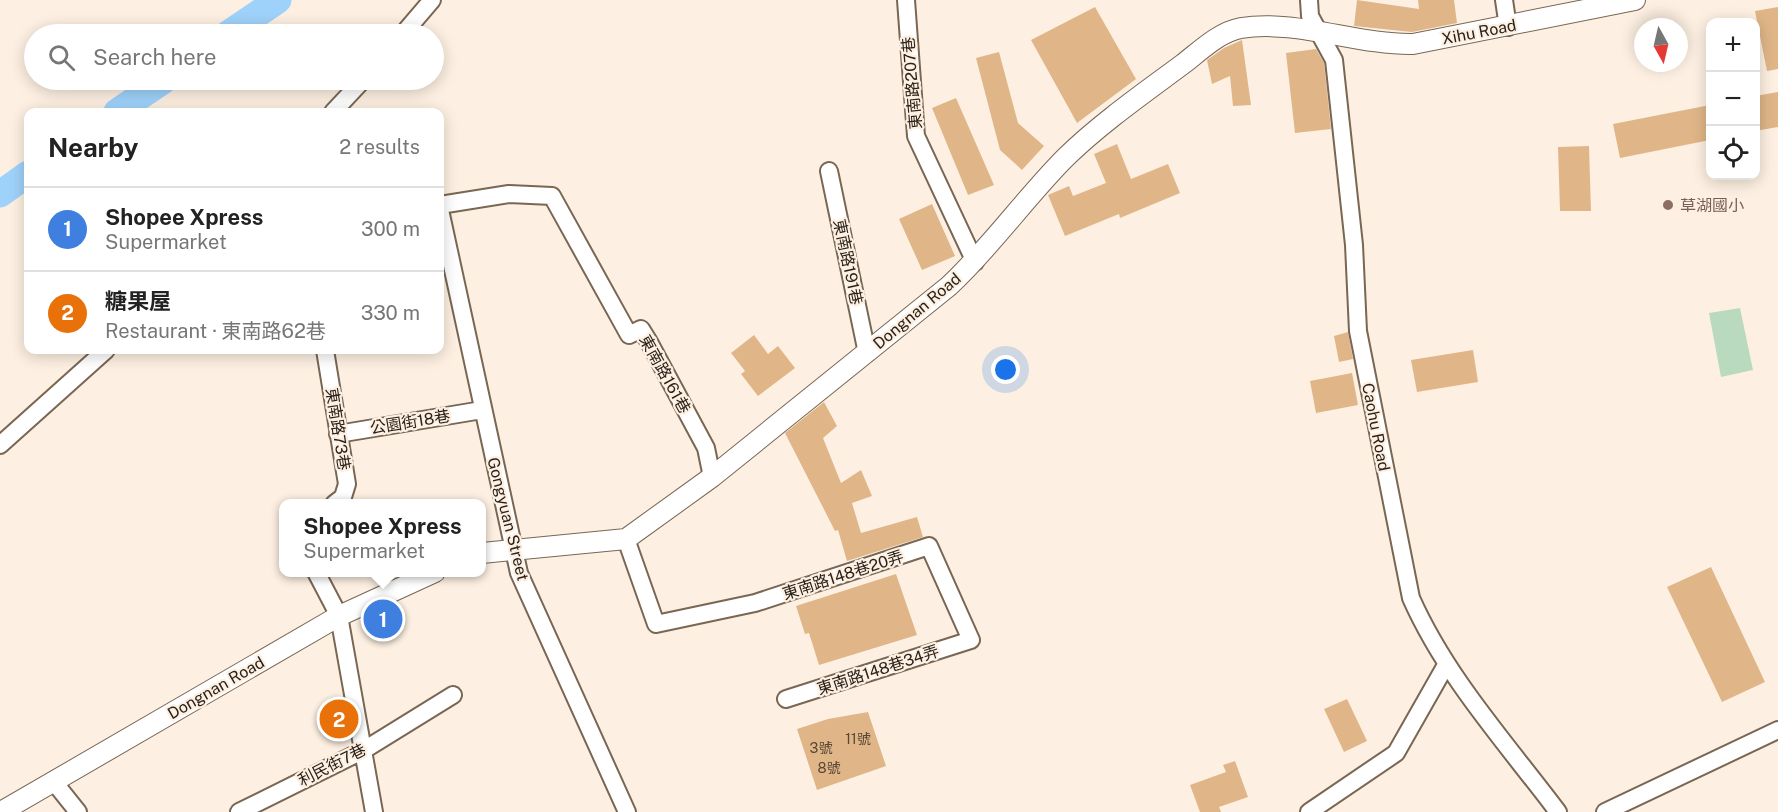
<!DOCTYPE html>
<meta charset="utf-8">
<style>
body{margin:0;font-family:"Public Sans","Noto Sans TC",sans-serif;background:#f6f6f6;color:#222}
.controls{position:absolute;right:18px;top:18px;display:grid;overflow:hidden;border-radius:12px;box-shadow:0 3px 15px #0003}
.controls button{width:54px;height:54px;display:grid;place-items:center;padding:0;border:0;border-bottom:2px solid #e0e0e0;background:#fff;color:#222;font:30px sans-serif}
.compass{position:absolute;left:1634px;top:18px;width:54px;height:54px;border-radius:50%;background:#fff;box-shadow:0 3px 15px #0003;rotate:172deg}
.you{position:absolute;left:1006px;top:370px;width:21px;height:21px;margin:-15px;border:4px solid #fff;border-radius:50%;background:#1a73e8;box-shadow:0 0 0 9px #1a73e833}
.badge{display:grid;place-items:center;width:39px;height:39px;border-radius:50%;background:#db2777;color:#fff;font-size:20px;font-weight:700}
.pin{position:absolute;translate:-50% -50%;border:3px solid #fff;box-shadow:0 2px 6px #0006}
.popup{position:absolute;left:279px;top:499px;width:207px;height:78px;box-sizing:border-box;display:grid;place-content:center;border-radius:12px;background:#fff;filter:drop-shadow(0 2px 4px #0005);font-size:20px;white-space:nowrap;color:#767676}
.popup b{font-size:22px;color:#222}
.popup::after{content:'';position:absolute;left:50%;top:100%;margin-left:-12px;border:12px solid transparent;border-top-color:#fff}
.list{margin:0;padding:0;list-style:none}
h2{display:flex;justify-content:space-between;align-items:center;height:78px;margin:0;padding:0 24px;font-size:26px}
h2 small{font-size:20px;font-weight:400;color:#767676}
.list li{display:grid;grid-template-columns:39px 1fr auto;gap:18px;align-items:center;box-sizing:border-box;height:84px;padding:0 24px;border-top:2px solid #e0e0e0}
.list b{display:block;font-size:22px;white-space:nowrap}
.list p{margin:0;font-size:20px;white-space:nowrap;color:#767676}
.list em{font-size:20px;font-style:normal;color:#767676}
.icon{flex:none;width:33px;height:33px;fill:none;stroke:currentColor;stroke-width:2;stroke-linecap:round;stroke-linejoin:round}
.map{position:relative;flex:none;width:1778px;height:812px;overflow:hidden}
.search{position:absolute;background:#fff;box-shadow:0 3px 15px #0003;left:24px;top:24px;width:420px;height:66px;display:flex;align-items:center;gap:15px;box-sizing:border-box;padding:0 21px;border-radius:33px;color:#767676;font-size:22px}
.panel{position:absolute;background:#fff;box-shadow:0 3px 15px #0003;left:24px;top:108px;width:420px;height:246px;border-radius:12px}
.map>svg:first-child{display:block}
</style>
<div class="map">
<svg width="1778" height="812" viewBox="0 0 1778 812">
<rect width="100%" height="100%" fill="#fdf0e2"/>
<path fill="#b9dabe" d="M1740,308L1753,370L1721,377L1709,313Z"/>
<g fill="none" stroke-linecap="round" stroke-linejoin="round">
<path stroke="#9fd2fa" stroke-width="27" d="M228,34L278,0
M117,112L164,80
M0,194L28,174"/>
</g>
<path fill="#e0b688" d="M1357,0L1419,9L1418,0H1454L1457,23L1412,32L1354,26Z
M1095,7L1136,79L1077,123L1031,40Z
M1778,7V69L1767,71L1755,11Z
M1242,40L1251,105L1233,106L1230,76L1212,84L1207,60L1224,48Z
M1316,49L1324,63L1331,129L1295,133L1286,53Z
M999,52L1018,123L1044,146L1022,170L1000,150L976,58Z
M1778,92V127L1755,131V96Z
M956,98L994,185L968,195L932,108Z
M1710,105V140L1620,158L1613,124Z
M1117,144L1131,179L1168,164L1180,193L1120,218L1119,214L1065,236L1048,195L1069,186L1073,196L1106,183L1094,154Z
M1589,146L1591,211H1560L1558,147Z
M932,204L955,256L922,270L899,219Z
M1348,332L1353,359L1339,362L1334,336Z
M754,335L768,354L778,346L795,368L758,396L741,374L745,371L731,353Z
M1473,350L1478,382L1417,392L1411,360Z
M1352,373L1358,405L1316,413L1310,381Z
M824,402L837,426L823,438L841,483L861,470L872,496L852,503L861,533L917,517L923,537L847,561L838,530L835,531L785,433Z
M1711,567L1765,682L1722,702L1667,587Z
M896,574L917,635L819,665L809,633L805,634L796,606Z
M1347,699L1367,741L1344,752L1324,709Z
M868,712L886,766L817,790L797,729L828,719Z
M1235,761L1248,797L1219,807L1221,812H1200L1190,785L1226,772L1223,765Z"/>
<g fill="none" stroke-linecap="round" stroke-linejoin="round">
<defs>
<path id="minor" d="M906,0L916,136L975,262
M1309,0L1310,16L1334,60L1354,245L1358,331L1411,598C1446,677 1506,743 1558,812
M1504,0L1508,27
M403,34L432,0
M333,112L363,80
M829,171L867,353
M440,205L509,194L552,196L629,335L641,329L649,342L706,448L712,477
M440,210L519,573L627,812
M325,350L347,484L343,497L334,504
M338,434L482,410
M0,445L106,350
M626,539L656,624L755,603L929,546L971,640L786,699
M316,572L339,616L374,812
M54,782L78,812
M239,812L364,750L453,695
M1309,812L1396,753L1446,665
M1605,812L1778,730"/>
<path id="tertiary" d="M482,553L626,539L712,477L949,286C992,246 1025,198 1066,157C1101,123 1144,93 1183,64C1200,51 1219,32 1241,28C1296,19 1357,45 1413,44L1635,0
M1,812L339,616L435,572"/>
</defs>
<use href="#minor" stroke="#796653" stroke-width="20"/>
<use href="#tertiary" stroke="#796653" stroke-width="22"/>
<use href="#minor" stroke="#fff" stroke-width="16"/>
<use href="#tertiary" stroke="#fff" stroke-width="20"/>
</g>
<circle fill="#8d6e63" stroke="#fdf0e2" stroke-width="2" cx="1668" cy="205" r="6"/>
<g text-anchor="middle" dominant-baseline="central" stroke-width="4.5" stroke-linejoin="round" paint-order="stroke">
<g font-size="14" fill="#584736">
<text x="858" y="739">11號</text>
<text x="821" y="748">3號</text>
<text x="829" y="768">8號</text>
</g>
<g font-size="16" fill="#2a221a" stroke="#fdf0e2">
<text transform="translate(1479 32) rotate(-11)">Xihu Road</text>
<text transform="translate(912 83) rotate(-95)">東南路207巷</text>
<text transform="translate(848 262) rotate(78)">東南路191巷</text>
<text transform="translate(917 311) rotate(-40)">Dongnan Road</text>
<text transform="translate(665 374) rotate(61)">東南路161巷</text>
<text transform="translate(410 422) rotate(-9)">公園街18巷</text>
<text transform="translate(1376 427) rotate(79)">Caohu Road</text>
<text transform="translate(338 429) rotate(81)">東南路73巷</text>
<text transform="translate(508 519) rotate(76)">Gongyuan Street</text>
<text transform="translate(843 575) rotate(-18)">東南路148巷20弄</text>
<text transform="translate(878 670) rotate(-18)">東南路148巷34弄</text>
<text transform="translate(216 688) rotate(-30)">Dongnan Road</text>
<text transform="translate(332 765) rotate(-27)">利民街7巷</text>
</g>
<g font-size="16" fill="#785e54" stroke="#fdf0e2" text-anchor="start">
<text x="1680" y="205">草湖國小</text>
</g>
</g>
</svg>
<div class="controls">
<button>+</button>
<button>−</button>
<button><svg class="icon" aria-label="locate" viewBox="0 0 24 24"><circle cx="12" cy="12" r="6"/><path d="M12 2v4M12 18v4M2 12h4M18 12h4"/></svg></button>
</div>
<svg class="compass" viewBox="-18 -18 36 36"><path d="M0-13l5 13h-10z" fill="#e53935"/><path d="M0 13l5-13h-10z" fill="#767676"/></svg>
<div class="you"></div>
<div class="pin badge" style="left:383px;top:619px;background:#3f7fe0">1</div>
<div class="popup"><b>Shopee Xpress</b>Supermarket</div>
<div class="pin badge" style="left:339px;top:719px;background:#e8710a">2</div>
<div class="search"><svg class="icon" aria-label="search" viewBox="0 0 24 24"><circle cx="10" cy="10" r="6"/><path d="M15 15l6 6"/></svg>Search here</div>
<section class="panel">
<h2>Nearby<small>2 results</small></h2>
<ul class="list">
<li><span class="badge" style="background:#3f7fe0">1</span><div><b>Shopee Xpress</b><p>Supermarket</p></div><em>300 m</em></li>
<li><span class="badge" style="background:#e8710a">2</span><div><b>糖果屋</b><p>Restaurant · 東南路62巷</p></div><em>330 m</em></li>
</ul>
</section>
</div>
